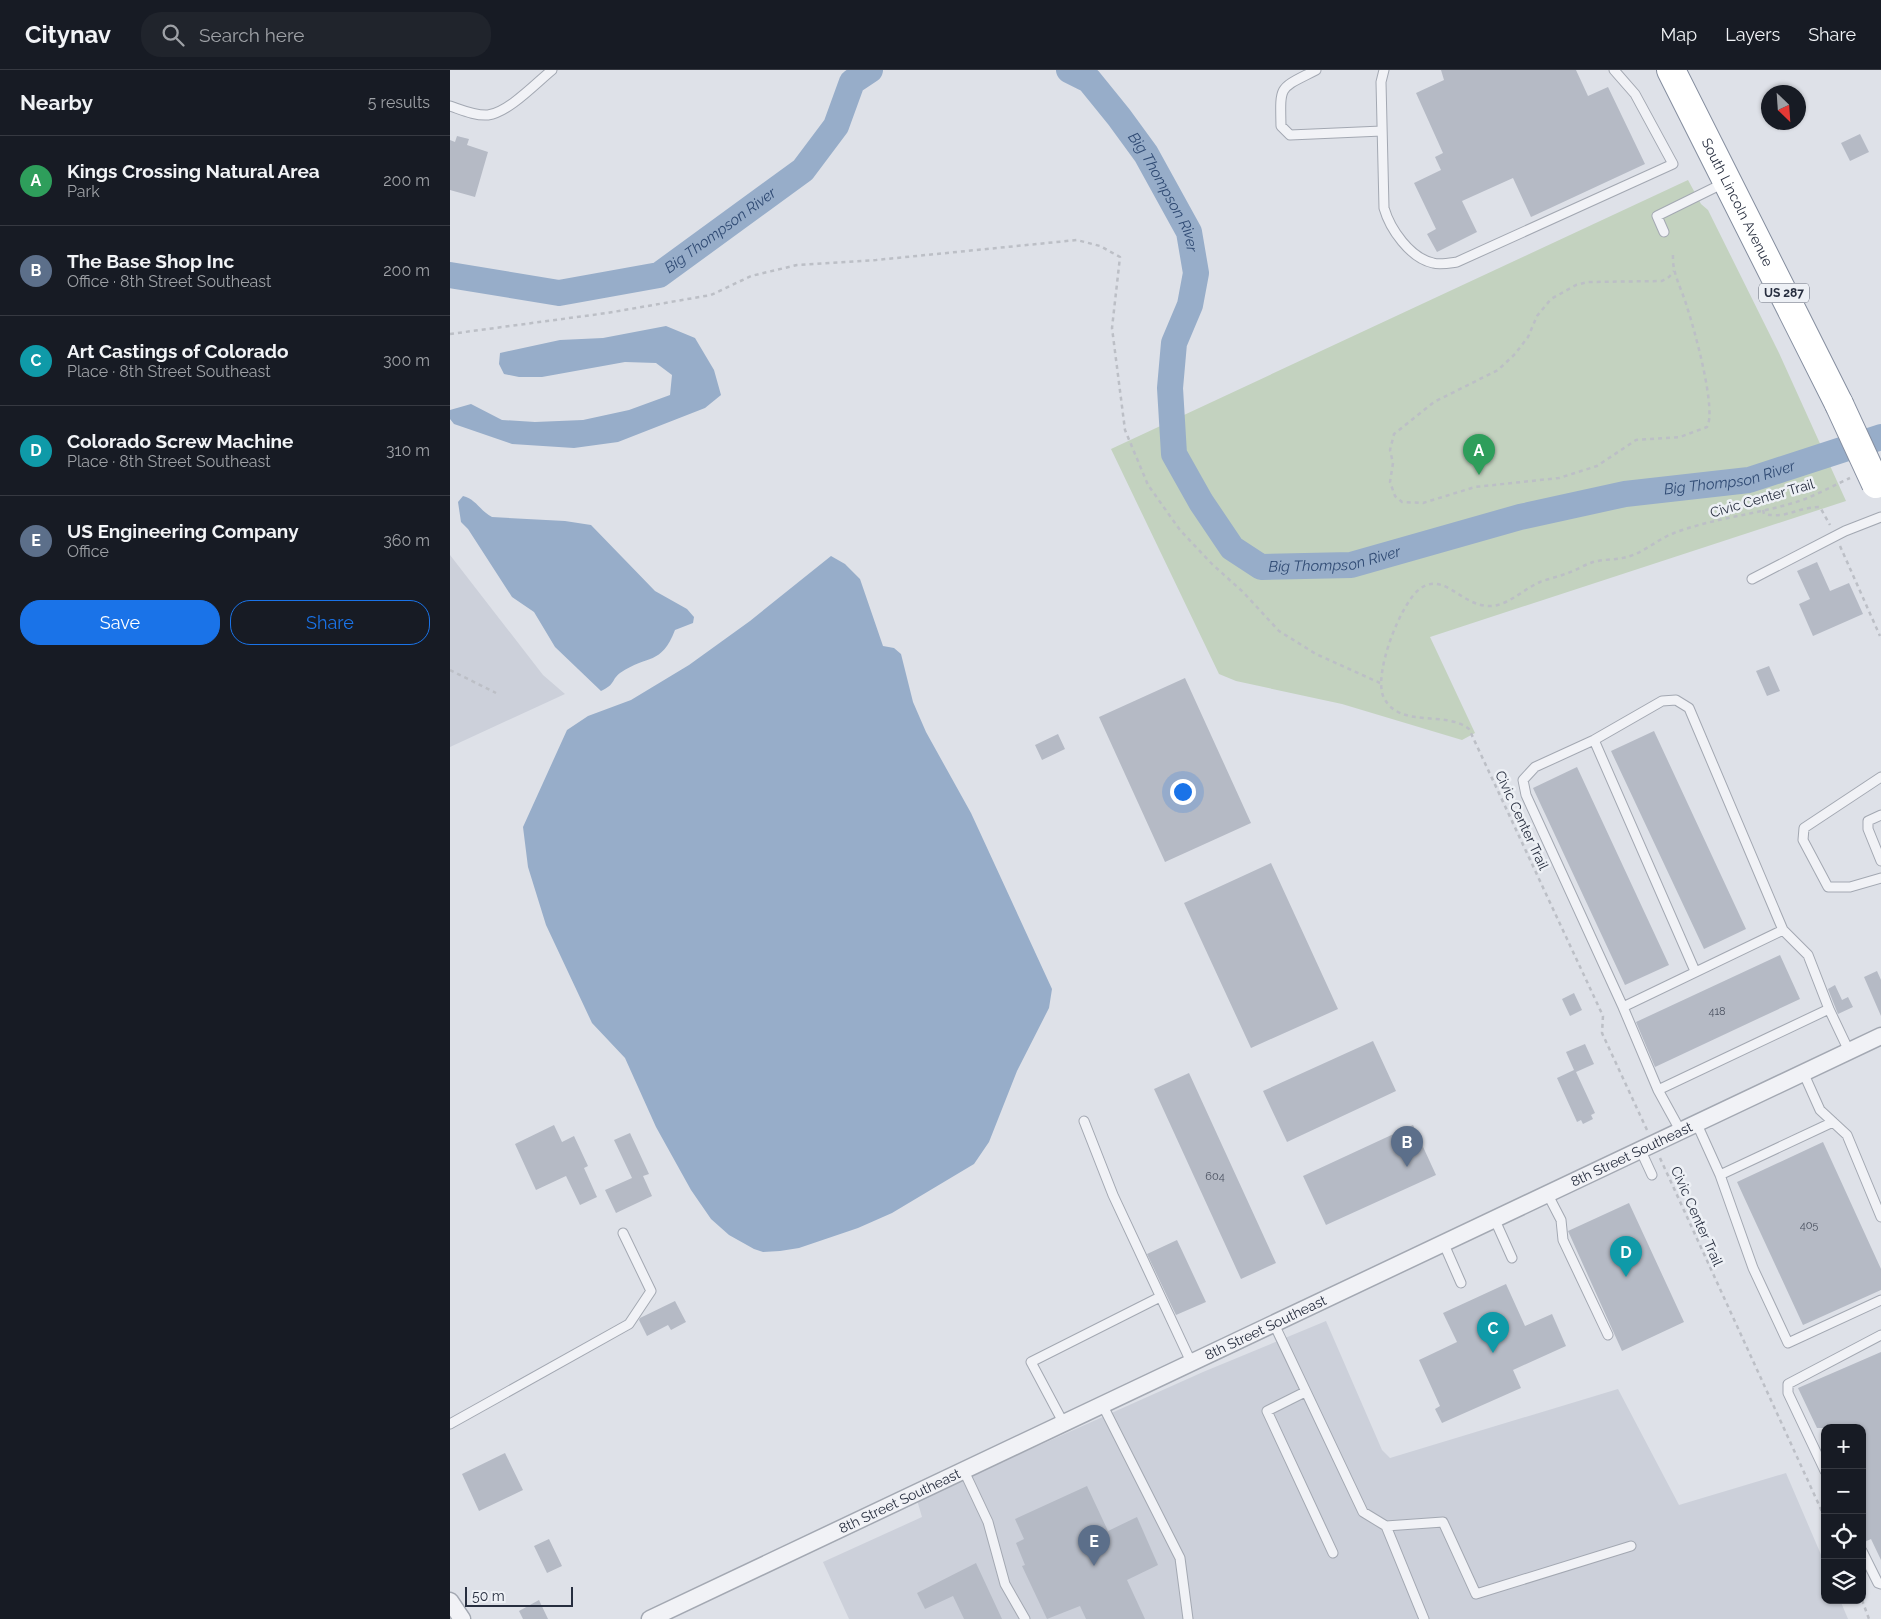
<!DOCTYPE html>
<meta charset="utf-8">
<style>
body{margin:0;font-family:Raleway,sans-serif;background:#20242c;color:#f1f3f6}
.controls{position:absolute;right:15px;bottom:15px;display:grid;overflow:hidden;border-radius:10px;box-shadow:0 1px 4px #0004}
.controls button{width:45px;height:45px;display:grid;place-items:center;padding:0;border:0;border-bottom:1px solid #363941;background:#171b24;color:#f1f3f6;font:25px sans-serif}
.compass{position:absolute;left:1311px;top:15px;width:45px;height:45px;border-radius:50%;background:#171b24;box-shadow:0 1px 4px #0004;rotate:155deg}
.scale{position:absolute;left:15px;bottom:12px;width:108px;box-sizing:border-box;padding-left:5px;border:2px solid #272e3f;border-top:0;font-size:14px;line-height:18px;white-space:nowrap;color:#272e3f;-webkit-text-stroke:4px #edf0f5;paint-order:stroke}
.you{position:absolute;left:732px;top:721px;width:18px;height:18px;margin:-12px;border:4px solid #fff;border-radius:50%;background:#1a73e8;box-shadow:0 0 0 8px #1a73e833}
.badge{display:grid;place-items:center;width:32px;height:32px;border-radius:50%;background:#1a73e8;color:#fff;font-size:16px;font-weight:700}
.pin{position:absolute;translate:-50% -41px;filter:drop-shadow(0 1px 2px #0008)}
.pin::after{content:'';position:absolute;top:26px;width:18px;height:15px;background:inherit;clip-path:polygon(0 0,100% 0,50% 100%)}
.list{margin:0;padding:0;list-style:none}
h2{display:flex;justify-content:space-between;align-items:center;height:65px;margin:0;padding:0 20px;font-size:21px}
h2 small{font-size:16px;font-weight:400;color:#9ea1a6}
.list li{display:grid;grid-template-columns:32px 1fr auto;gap:15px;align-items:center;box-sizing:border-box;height:90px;padding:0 20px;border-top:1px solid #363941}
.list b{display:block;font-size:19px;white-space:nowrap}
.list p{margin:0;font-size:16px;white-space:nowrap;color:#9ea1a6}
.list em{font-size:16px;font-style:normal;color:#9ea1a6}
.actions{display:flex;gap:10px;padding:15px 20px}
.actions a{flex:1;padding:11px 0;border:1px solid #1a73e8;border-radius:20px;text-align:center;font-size:18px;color:#1a73e8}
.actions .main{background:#1a73e8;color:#fff}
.icon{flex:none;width:28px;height:28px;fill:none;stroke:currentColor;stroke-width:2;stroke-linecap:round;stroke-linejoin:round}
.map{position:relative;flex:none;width:1431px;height:1549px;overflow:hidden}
header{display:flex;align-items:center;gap:30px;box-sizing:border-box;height:70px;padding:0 25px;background:#171b24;border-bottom:1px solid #363941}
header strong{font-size:24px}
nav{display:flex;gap:28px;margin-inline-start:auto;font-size:18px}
.search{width:350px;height:45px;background:#20242c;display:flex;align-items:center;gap:12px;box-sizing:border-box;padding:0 18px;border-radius:20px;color:#9ea1a6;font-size:19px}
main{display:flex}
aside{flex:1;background:#171b24}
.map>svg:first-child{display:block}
</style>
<header>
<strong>Citynav</strong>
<div class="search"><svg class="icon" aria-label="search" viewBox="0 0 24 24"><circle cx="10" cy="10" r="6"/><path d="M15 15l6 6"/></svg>Search here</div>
<nav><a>Map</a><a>Layers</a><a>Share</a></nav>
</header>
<main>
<aside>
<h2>Nearby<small>5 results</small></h2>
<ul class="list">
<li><span class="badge" style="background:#2e9e5b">A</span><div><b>Kings Crossing Natural Area</b><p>Park</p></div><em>200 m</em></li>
<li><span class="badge" style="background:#5c6f8a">B</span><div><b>The Base Shop Inc</b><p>Office · 8th Street Southeast</p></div><em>200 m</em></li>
<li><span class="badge" style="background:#0f9aa8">C</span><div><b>Art Castings of Colorado</b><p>Place · 8th Street Southeast</p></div><em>300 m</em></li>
<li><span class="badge" style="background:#0f9aa8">D</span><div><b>Colorado Screw Machine</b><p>Place · 8th Street Southeast</p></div><em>310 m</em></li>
<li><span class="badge" style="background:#5c6f8a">E</span><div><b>US Engineering Company</b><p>Office</p></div><em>360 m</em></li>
</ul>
<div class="actions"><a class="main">Save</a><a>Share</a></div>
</aside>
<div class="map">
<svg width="1431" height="1549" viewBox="0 0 1431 1549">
<rect width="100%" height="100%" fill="#dee1e8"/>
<path fill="#ccd0da" d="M0,485L93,605L115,624L0,677Z
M876,1251L932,1380L940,1388L1168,1319L1229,1435L1336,1403L1375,1494V1530H1390L1398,1549H399L373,1492L472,1447L467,1430L753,1302Z"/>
<path fill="#c3d2bf" d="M1238,110L1251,134L1258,140L1329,283L1396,431L980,567L1025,663L1012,670L892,634L786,611L769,604L661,379Z"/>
<path fill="#97adc9" d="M216,256L245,268L264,300L271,325L255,338L168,372L124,378L62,374L4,354L0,349V340L21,334L52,350L85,352L133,350L179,340L220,325L222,305L206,293L175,292L92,307H69L54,304L49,294L50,283L110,270L153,268Z
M13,426C26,429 30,441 42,447L115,451L141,455L205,521L237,539L244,547L243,553L225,560C211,596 198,584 170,603C161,610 166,614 151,621L105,577L84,542L62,527L18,459L11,452L8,432Z
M381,486L395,494L410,509L433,576L444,578L451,584L463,632L476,662L521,743L602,919L599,938L567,1001L539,1072L524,1094L442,1143L408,1158L349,1178L330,1181L313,1182L304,1179L279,1165L261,1149L241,1120L206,1057L175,988L142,953L96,855L78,797L73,757L117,660L138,646L181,630L239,595L300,551Z"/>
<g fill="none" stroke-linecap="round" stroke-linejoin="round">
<g stroke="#97adc9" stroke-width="26">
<path id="s1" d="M619,0L639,10L669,47L696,84L739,162L746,203L740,235L724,273L720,318L724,384L751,432L782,478L811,497L901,495L1070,447L1175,424L1299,410L1431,367"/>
<path id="s2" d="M0,205L109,223L209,205L353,100L386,56L402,12L420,0"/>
</g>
</g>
<path fill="#b5bac5" d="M991,0H1126L1138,26L1158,17L1195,94L1081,147L1063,108L1012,131L1027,162L987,182L977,164L986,159L964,113L991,100L985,87L993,83L966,23L994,10Z
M1410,64L1419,82L1400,91L1391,73Z
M7,66L19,69L17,75L38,82L25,127L0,120V70L5,72Z
M1367,492L1380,521L1399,513L1413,544L1363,566L1349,534L1360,529L1347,501Z
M1319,596L1330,621L1317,626L1306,601Z
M735,608L801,753L715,792L649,647Z
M1204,661L1296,859L1254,879L1161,681Z
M608,664L615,679L592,690L585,675Z
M1127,697L1219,895L1175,915L1083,718Z
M821,793L888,939L801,978L734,833Z
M1330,885L1350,929L1205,997L1186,952Z
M1427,901L1431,910V946L1414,907Z
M1385,915L1392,930L1398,927L1403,937L1388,944L1378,919Z
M1124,923L1132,940L1120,946L1112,929Z
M923,971L946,1021L837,1072L813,1021Z
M1135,974L1144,994L1126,1002L1145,1043L1141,1045L1143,1049L1133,1054L1131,1050L1127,1052L1107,1008L1124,1000L1116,982Z
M739,1003L826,1193L791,1209L704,1019Z
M104,1055L112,1072L124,1066L138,1096L134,1098L147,1127L130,1135L116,1106L86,1120L65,1074Z
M963,1055L986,1105L876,1155L853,1106Z
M180,1063L199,1104L193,1106L202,1126L166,1143L155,1120L182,1108L164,1070Z
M1373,1072L1431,1199V1220L1353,1255L1287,1112Z
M1179,1133L1234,1252L1172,1281L1118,1161Z
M727,1170L756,1232L726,1245L697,1184Z
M1056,1214L1075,1256L1102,1244L1116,1276L1063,1300L1071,1318L992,1353L985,1339L990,1336L969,1290L1007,1272L993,1243Z
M225,1231L236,1252L221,1260L218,1255L197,1266L189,1250L190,1248Z
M1431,1282V1490L1421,1469L1412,1473V1358H1367L1348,1318Z
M55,1383L73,1420L29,1441L12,1404Z
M637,1416L658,1461L687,1447L708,1495L677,1510L695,1549H636L630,1536L597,1549L572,1496L575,1495L566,1473L574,1469L565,1449Z
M99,1469L112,1496L97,1503L84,1476Z
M526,1493L552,1549H514L503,1526L475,1539L467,1523Z
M89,1530L98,1549H73L69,1541Z"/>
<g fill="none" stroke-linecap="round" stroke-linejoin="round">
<defs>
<path id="lane" d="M866,0C829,19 830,14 831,56L840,65L932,61
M934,0L931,12L934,138C940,159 960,188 983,193C990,195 1000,193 1007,192L1223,94L1185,24L1164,0
M0,36C12,40 25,46 38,45C59,42 86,13 102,0
M1214,162L1207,146L1274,113
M1302,509L1395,461L1431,447
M1144,670L1245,901
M1431,707L1354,758L1353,770L1378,817H1400L1431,808
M1431,745L1418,751V759L1431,791
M1173,937L1333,860
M1353,1002L1370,1040L1397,1065L1431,1147
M1208,1020L1379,939
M634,1051L663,1125L742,1294
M1246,1052L1270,1105L1303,1198L1338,1273L1431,1230
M1230,1060L1208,1020L1173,937L1076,725L1073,710L1085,697L1144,670L1212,631L1226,630L1239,638L1333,860L1358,885L1379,939L1399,981
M1190,1079L1202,1105
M1270,1105L1383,1052
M1097,1123L1111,1150L1113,1170L1158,1265
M1044,1148L1062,1188
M993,1172L1011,1213
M824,1254L913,1442L936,1456L974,1549
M855,1322L817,1341L883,1483
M653,1336L730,1488L738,1549
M0,1354L179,1254L201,1221L173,1163
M614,1354L581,1292L710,1227
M514,1401L538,1452L555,1514L575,1549
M1375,1401L1338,1323V1314L1431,1265
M936,1456L993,1452L1026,1524L1181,1476
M1412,1481L1428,1513L1431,1514"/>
<g id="street">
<path d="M0,1531L12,1549"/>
<path id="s3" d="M200,1549L1431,966"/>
</g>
<g id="highway">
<path id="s4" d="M1221,0L1389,334"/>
</g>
</defs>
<use href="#lane" stroke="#a3a8b2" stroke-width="11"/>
<use href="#street" stroke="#a3a8b2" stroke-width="19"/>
<use href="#highway" stroke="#858e9f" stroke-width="30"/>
<path stroke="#bcbfc6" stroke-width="2.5" stroke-dasharray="4 4" stroke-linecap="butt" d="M1223,185C1222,204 1232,219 1237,237C1244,258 1267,340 1257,357L1230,367L1186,370L1147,396L1109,408L1025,417L973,433L952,432L945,426L940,412L943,393L940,380L944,364L984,332L1048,300L1065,284L1078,267L1087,246L1101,229L1126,215L1138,212L1212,211L1219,207L1224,201
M0,264L157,243L261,225L301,206L347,195L426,190L627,170L650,176L670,187L662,258L675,360L698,415L730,460L762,494L793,522L829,561L866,584L930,613
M1313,440L1314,444C1337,449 1348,437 1370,437L1380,455
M1390,476L1430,566
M0,600L46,623
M1197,1060L1152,963L1153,946L1019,659C996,640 950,659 934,628C922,606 951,531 971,518C998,500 1016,546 1051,534C1065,529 1076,518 1090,512C1098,509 1107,507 1115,504C1125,501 1134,495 1143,492C1154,489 1166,490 1177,487C1193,483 1208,469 1224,463C1266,447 1313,444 1355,429C1370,423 1385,415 1400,408
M1210,1088L1375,1448
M1412,1530L1419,1549"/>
<use href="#lane" stroke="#f1f2f6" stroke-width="9"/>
<use href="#street" stroke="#f1f2f6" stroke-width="16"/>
<use href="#highway" stroke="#fff" stroke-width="28"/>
<defs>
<path id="highway-bridge" d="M1389,334L1426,414"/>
</defs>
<use href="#highway-bridge" stroke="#858e9f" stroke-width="30" stroke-linecap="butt"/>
<use href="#highway-bridge" stroke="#fff" stroke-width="28"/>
</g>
<g text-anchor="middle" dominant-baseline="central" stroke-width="5" stroke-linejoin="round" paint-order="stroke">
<g font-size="11" fill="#4a5160">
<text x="1267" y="941">418</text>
<text x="765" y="1106">604</text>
<text x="1359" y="1155">405</text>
</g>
<rect fill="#edf0f5" stroke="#626876" stroke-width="1" x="1309" y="213.5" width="50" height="19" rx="4"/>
<g font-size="12" font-weight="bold" fill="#272e3f">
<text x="1334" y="223">US 287</text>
</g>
<g font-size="14" fill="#272e3f" stroke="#edf0f5">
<text stroke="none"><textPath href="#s4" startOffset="148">South Lincoln Avenue</textPath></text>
<text transform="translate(1312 428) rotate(-16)">Civic Center Trail</text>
<text transform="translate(1072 750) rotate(65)">Civic Center Trail</text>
<text stroke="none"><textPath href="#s3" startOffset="1086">8th Street Southeast</textPath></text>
<text transform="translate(1247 1146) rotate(66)">Civic Center Trail</text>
<text stroke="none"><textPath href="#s3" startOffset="681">8th Street Southeast</textPath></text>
<text stroke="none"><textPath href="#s3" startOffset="276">8th Street Southeast</textPath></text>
</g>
<g font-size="15" font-style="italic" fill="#304b74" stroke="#edf0f5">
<text stroke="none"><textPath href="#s1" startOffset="158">Big Thompson River</textPath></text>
<text stroke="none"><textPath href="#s2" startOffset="288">Big Thompson River</textPath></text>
<text stroke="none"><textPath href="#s1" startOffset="1056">Big Thompson River</textPath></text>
<text stroke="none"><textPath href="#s1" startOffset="651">Big Thompson River</textPath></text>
</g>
</g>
</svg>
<div class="controls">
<button>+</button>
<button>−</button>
<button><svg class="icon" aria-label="locate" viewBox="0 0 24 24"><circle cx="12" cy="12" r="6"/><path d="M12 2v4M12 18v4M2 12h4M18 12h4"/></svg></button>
<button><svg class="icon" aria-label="layers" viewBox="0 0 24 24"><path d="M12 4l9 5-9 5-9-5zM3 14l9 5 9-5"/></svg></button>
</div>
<svg class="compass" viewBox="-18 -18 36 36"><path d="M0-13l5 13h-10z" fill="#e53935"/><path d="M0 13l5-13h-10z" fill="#9ea1a6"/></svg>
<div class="scale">50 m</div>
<div class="you"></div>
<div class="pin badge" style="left:1029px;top:405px;background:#2e9e5b">A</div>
<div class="pin badge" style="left:957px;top:1097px;background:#5c6f8a">B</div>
<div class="pin badge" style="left:1043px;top:1283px;background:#0f9aa8">C</div>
<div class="pin badge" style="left:1176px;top:1207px;background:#0f9aa8">D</div>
<div class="pin badge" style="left:644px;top:1496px;background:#5c6f8a">E</div>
</div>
</main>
